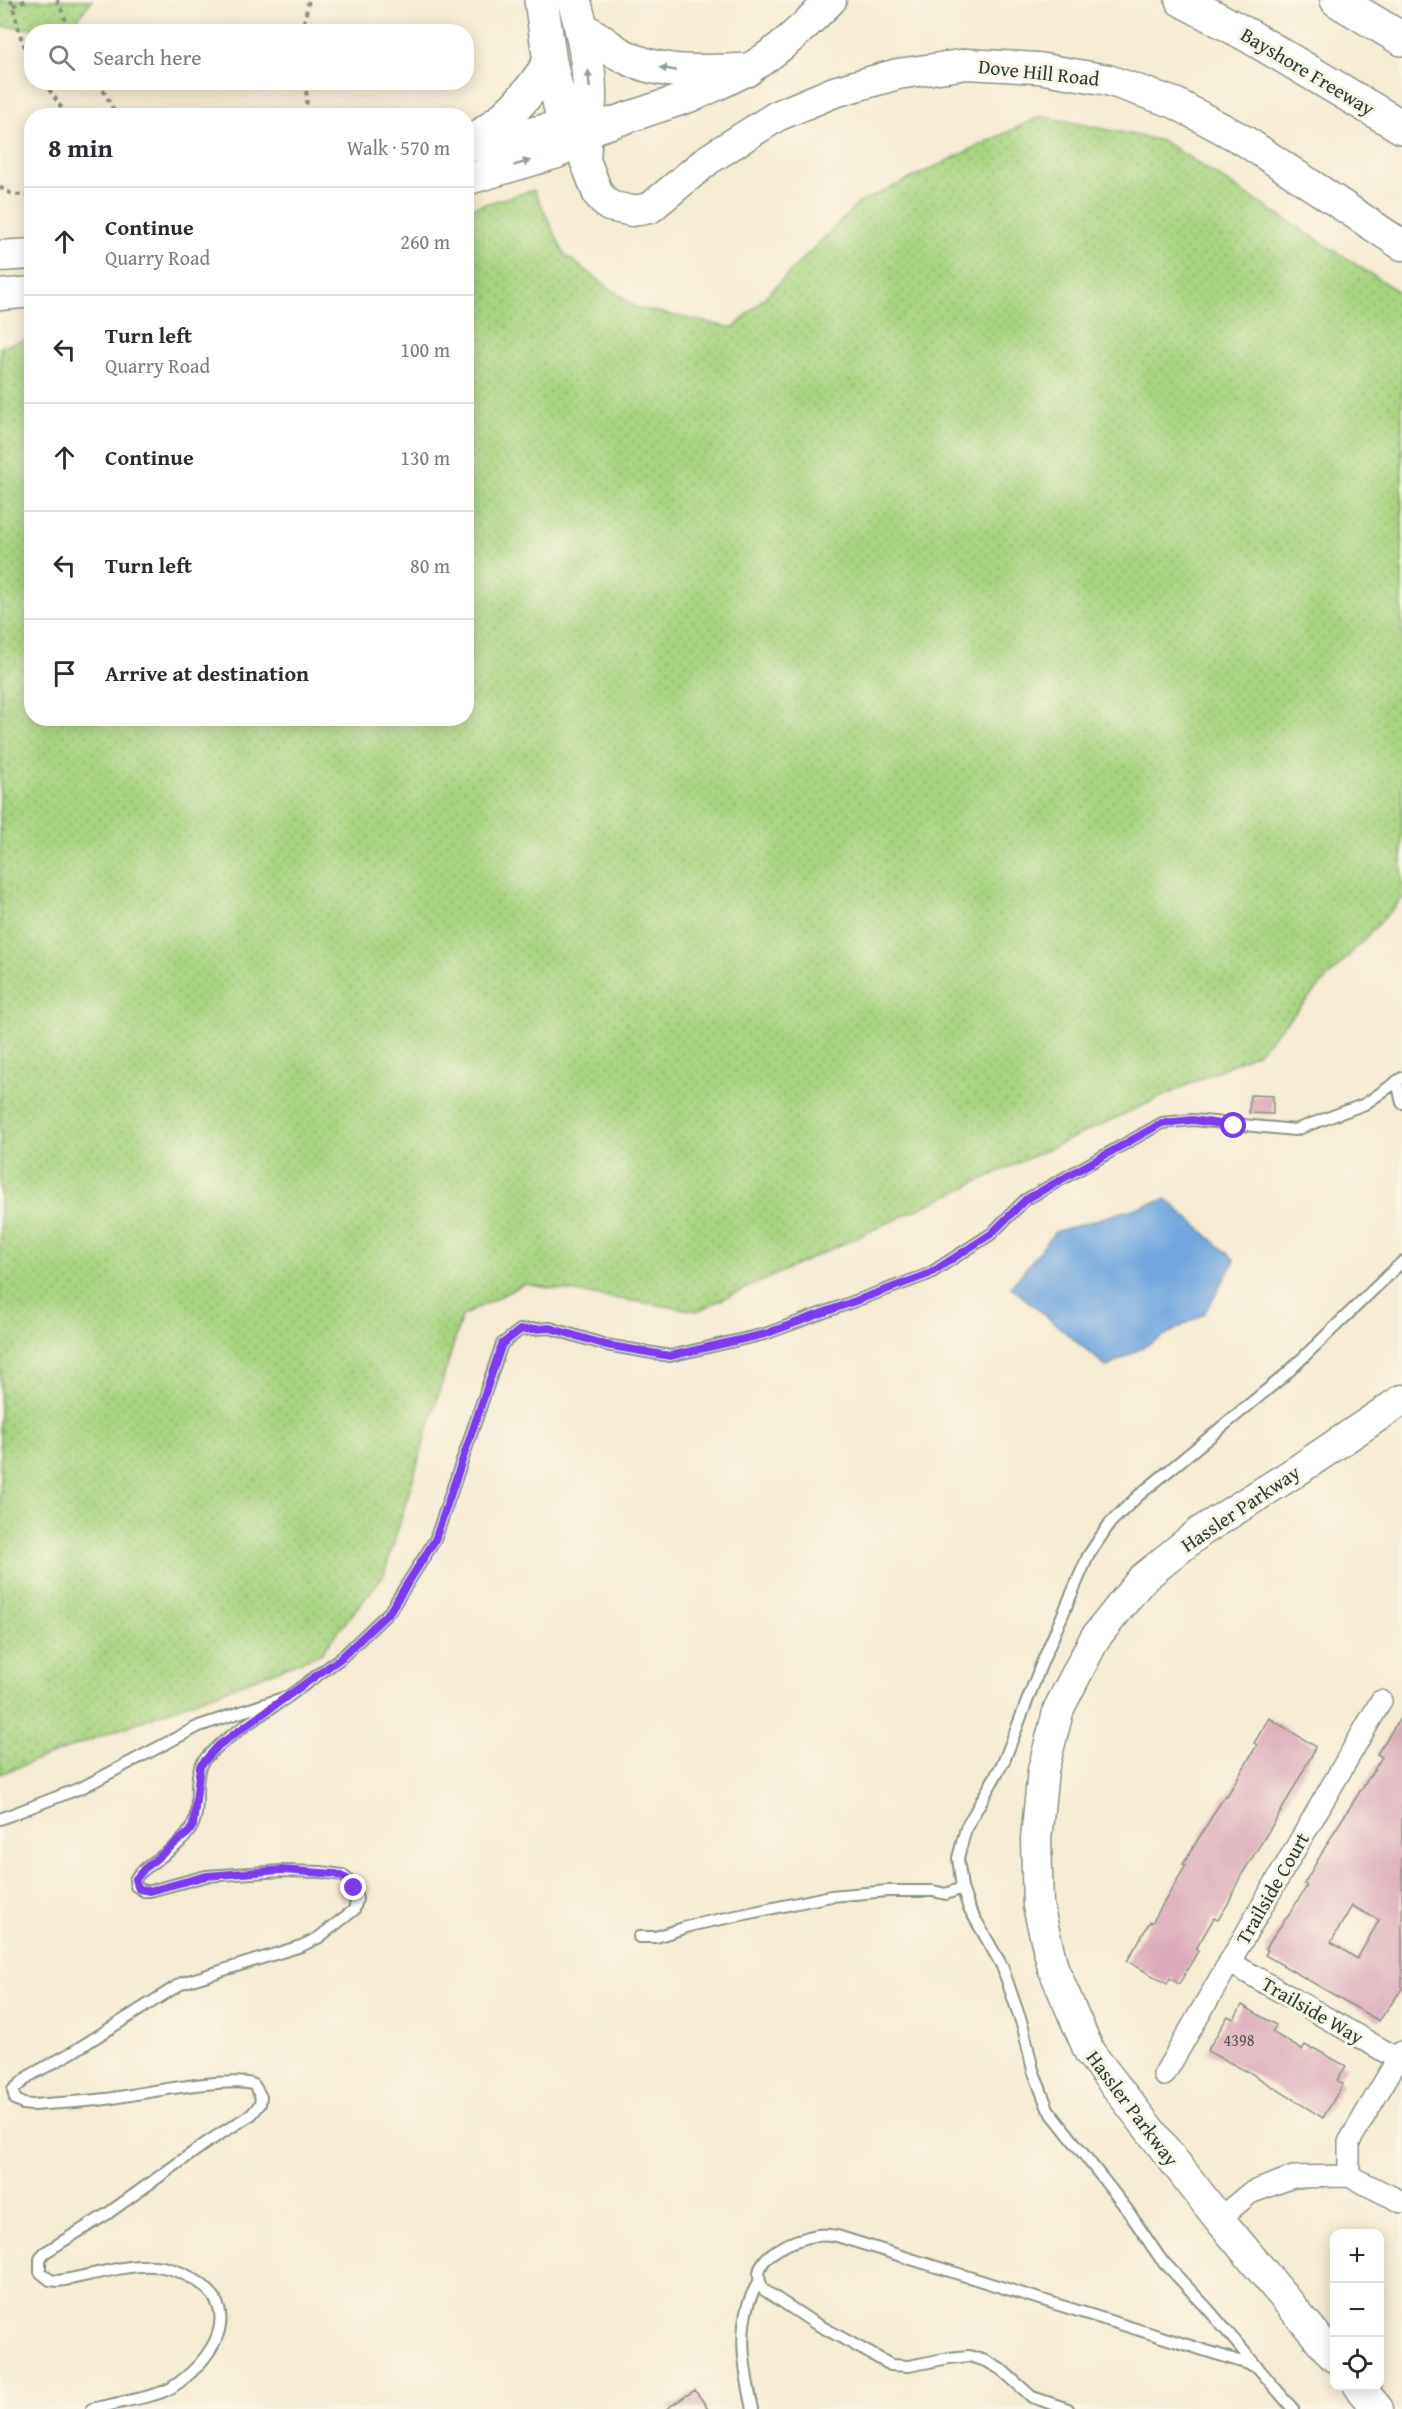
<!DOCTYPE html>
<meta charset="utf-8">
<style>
body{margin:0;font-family:"Gentium Book Plus",serif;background:#f2f2f3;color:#2b2b33}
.controls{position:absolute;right:18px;bottom:18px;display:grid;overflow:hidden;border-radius:12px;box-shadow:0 3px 15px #0003}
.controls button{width:54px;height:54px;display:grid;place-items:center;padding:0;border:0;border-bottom:2px solid #e1e1e2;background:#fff;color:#2b2b33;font:30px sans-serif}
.stop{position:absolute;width:18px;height:18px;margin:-14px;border:4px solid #7c3aed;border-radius:50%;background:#fff}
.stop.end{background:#7c3aed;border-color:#fff;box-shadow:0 2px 6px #0008}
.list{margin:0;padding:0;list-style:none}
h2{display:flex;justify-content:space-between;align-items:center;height:78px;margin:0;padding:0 24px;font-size:26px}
h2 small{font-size:20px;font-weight:400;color:#7c7c81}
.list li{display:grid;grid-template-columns:39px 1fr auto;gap:18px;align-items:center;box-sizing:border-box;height:108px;padding:0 24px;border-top:2px solid #e1e1e2}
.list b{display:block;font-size:22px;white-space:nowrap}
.list p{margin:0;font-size:20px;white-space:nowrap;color:#7c7c81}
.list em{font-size:20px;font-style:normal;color:#7c7c81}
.icon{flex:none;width:33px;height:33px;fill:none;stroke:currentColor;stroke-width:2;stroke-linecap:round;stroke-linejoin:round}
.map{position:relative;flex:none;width:1402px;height:2409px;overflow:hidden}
.search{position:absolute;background:#fff;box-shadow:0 3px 15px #0003;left:24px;top:24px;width:450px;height:66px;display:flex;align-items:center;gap:15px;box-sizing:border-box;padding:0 21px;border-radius:24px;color:#7c7c81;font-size:22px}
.panel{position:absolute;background:#fff;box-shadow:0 3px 15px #0003;left:24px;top:108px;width:450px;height:618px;border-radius:24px}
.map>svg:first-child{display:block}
</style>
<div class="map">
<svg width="1402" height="2409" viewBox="0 0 1402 2409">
<defs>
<pattern id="grass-dots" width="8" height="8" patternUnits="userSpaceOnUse" patternTransform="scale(1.5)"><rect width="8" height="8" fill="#a7d480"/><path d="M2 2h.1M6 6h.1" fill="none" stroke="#87ad6a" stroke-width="1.8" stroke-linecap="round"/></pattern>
</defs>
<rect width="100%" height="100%" fill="#fcf5e5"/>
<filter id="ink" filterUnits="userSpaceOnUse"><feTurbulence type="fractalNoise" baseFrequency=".0167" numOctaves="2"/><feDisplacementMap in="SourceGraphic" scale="12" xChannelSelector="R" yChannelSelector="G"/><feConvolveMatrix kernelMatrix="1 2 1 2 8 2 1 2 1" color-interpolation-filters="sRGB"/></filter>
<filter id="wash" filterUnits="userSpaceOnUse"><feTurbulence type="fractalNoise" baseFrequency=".008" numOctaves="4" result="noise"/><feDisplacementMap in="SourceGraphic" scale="24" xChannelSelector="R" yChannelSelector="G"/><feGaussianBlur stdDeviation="1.35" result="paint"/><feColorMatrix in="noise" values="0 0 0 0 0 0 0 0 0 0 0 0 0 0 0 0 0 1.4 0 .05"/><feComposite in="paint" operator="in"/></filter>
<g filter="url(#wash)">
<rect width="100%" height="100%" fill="#f6ebd3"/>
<path fill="url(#grass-dots)" stroke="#63885a" stroke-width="1.5" d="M0,0H92L69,31L0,26Z
M1041,116L1163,141L1402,294V899L1257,1053L697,1311L524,1284L462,1316L384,1575L320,1654L0,1774V347L31,338L32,718H466L467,209L534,190L565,255L637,308L734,328L859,203Z"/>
<path fill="#72a7df" stroke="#48728a" stroke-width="1.5" d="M1166,1199L1235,1260L1204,1314L1107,1367L1011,1287L1055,1232Z"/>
<g id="blocks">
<path fill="#dbaaba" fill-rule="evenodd" d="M1250,1095L1273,1096V1114L1249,1113Z
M1402,1715V1989L1379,2021L1265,1955L1268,1950L1266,1949L1274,1935L1286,1918H1287L1307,1886L1304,1884L1334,1832L1382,1757L1377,1754ZM1352,1906L1379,1920L1357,1959L1331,1942Z
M1269,1718L1315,1746L1314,1751L1280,1813L1239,1879L1228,1904L1218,1920L1214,1918L1196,1949L1198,1951L1179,1984L1170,1978L1167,1984L1127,1961L1150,1922L1152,1923L1186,1865L1183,1864L1225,1795L1227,1796L1240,1774L1257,1745L1254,1743Z
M1242,2005L1276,2025L1272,2032L1302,2050L1305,2045L1312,2049L1313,2048L1346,2066L1337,2080L1343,2084L1323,2118L1246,2070V2071L1207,2051L1228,2016L1234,2019Z
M695,2390L708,2409H666Z"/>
</g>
</g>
<g filter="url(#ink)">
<use href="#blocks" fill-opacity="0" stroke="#8a9484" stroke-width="1.5"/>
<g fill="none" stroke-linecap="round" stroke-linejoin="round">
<defs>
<path id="lane" d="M1397,1081L1402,1103
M0,1819L83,1787L199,1726L289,1696L341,1658L390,1611L435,1540L502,1344L520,1330L550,1328L606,1345L670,1356L765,1334L929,1274L991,1234L1025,1200L1162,1123L1193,1120L1295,1130L1365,1104L1402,1078
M639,1937H656L693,1925L831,1896L888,1891H933L946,1894L962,1888
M92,2409C112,2403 154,2398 171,2388C211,2362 248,2310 192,2278C179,2271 167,2266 153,2266C125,2264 87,2277 58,2281L50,2280L40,2272V2259L44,2253L107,2214L209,2141L252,2114L260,2104L261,2097L254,2085C234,2075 134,2095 106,2099C82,2102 57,2103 32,2105L23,2104L15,2099L13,2090L29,2076L71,2053L182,1983L301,1946L318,1938L354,1910L357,1899L354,1888L347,1879L342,1875L321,1872L282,1871L206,1876L150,1891H144L136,1886L135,1880L138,1875C154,1859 178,1849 190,1830C202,1812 193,1787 200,1767C207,1748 270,1709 289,1696
M753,2409C744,2369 734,2318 759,2282
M1068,2409L1032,2397L1002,2370L986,2361L969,2356L949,2358L909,2366L891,2365L813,2322L764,2290C743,2258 793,2239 818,2235C824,2234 831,2235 837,2236L1258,2367
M1293,2409L1208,2309L1160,2258L1126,2208L1048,2109L1033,2070L1023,2027L1002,1966L969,1908L962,1888L958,1858L966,1828L1004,1761L1041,1665L1088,1556L1110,1523L1138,1496L1285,1375L1402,1262"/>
<path id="street" d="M1229,1962L1398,2059
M1164,2075L1381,1701
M1349,2176V2142L1402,2052
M1219,2219L1250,2193L1293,2177L1349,2176L1402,2202"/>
<path id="secondary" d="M587,131L585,160L598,194L609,206L632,211L650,208L709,159L777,116L834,92L898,74L967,64L1038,68L1108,80L1175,103L1245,141L1402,245
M466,148L551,128L587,131
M466,180L557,153L587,131L695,95C712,87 729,80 745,71C777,53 805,26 831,0
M0,256L32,254
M0,295L32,292
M1334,2357L1219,2219L1090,2053L1053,1968L1038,1906L1036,1839L1043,1770L1059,1708L1095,1638L1142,1579L1200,1532L1295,1472L1402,1400
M1359,2386L1378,2409"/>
<path id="highway" d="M541,0L550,62L562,114L587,131C594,86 586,43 574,0
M1182,0L1251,37L1402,127
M1337,0L1402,39
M582,29C596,36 607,46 620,54C659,76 704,72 747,70
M466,146C502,123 528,98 550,62"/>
</defs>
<use href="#lane" stroke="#8a9484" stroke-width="14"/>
<use href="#street" stroke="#8a9484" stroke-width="24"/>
<use href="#secondary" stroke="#8a9484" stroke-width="33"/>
<use href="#highway" stroke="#8a9484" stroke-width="36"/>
<path stroke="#8a9484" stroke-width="4" stroke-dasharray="4.5 4.5" stroke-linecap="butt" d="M11,0L22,41L32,59
M57,0L71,32
M13,6L26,0
M304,32V22L309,0
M44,82L67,116
M99,82L117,116
M306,82L307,116
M0,187C7,194 22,197 32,194"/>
<use href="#lane" stroke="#fff" stroke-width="10"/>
<use href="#street" stroke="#fff" stroke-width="21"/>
<use href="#secondary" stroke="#fff" stroke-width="30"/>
<use href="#highway" stroke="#fff" stroke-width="33"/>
</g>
<defs><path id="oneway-solid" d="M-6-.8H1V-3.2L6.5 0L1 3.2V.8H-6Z" transform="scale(1.5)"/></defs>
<g fill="#8f9e9a">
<use href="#oneway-solid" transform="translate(668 69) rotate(-169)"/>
<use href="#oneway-solid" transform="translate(589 79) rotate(-94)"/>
<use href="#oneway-solid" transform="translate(522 163) rotate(-17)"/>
</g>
</g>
<g fill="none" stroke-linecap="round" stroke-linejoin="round" filter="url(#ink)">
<path stroke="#7c3aed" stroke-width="8" d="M354,1888L347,1879L336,1874L282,1870L206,1876L150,1891L139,1889L135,1880L144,1869L188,1833L193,1826L200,1766L219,1745L341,1658L390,1611L435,1540L502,1344L520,1330L550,1328L606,1345L670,1356L765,1334L929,1274L991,1234L1025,1200L1162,1123L1193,1120L1234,1126"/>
</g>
<g text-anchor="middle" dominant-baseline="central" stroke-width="6" stroke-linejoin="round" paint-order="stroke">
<g font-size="16" fill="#4e5856">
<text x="1239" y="2040">4398</text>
</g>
<g font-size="20" fill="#1f3d34" stroke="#fcf5e5">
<text transform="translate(1308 71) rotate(31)">Bayshore Freeway</text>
<text transform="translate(1039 72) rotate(6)">Dove Hill Road</text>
<text transform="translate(1240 1508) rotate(-34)">Hassler Parkway</text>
<text transform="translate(1272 1888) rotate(-60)">Trailside Court</text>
<text transform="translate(1313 2010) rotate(30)">Trailside Way</text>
<text transform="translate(1133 2108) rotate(53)">Hassler Parkway</text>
</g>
</g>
</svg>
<div class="controls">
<button>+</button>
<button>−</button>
<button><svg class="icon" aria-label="locate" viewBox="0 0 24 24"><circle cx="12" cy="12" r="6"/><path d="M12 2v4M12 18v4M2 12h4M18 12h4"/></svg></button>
</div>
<div class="stop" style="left:1234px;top:1126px"></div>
<div class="stop end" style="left:354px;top:1888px"></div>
<div class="search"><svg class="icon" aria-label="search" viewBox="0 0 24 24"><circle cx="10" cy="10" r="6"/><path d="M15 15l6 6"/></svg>Search here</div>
<section class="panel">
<h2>8 min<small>Walk · 570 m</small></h2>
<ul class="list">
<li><svg class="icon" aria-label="ahead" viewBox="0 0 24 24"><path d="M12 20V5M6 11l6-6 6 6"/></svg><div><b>Continue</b><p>Quarry Road</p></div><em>260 m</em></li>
<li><svg class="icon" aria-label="left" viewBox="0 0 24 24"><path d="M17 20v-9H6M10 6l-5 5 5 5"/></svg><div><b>Turn left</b><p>Quarry Road</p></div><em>100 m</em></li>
<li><svg class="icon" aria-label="ahead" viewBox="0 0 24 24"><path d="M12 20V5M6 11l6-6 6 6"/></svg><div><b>Continue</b></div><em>130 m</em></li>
<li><svg class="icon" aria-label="left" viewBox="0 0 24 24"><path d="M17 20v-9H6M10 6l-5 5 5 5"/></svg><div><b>Turn left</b></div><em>80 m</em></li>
<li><svg class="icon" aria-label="arrive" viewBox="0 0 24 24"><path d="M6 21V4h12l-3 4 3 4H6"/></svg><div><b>Arrive at destination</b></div></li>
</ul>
</section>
</div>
